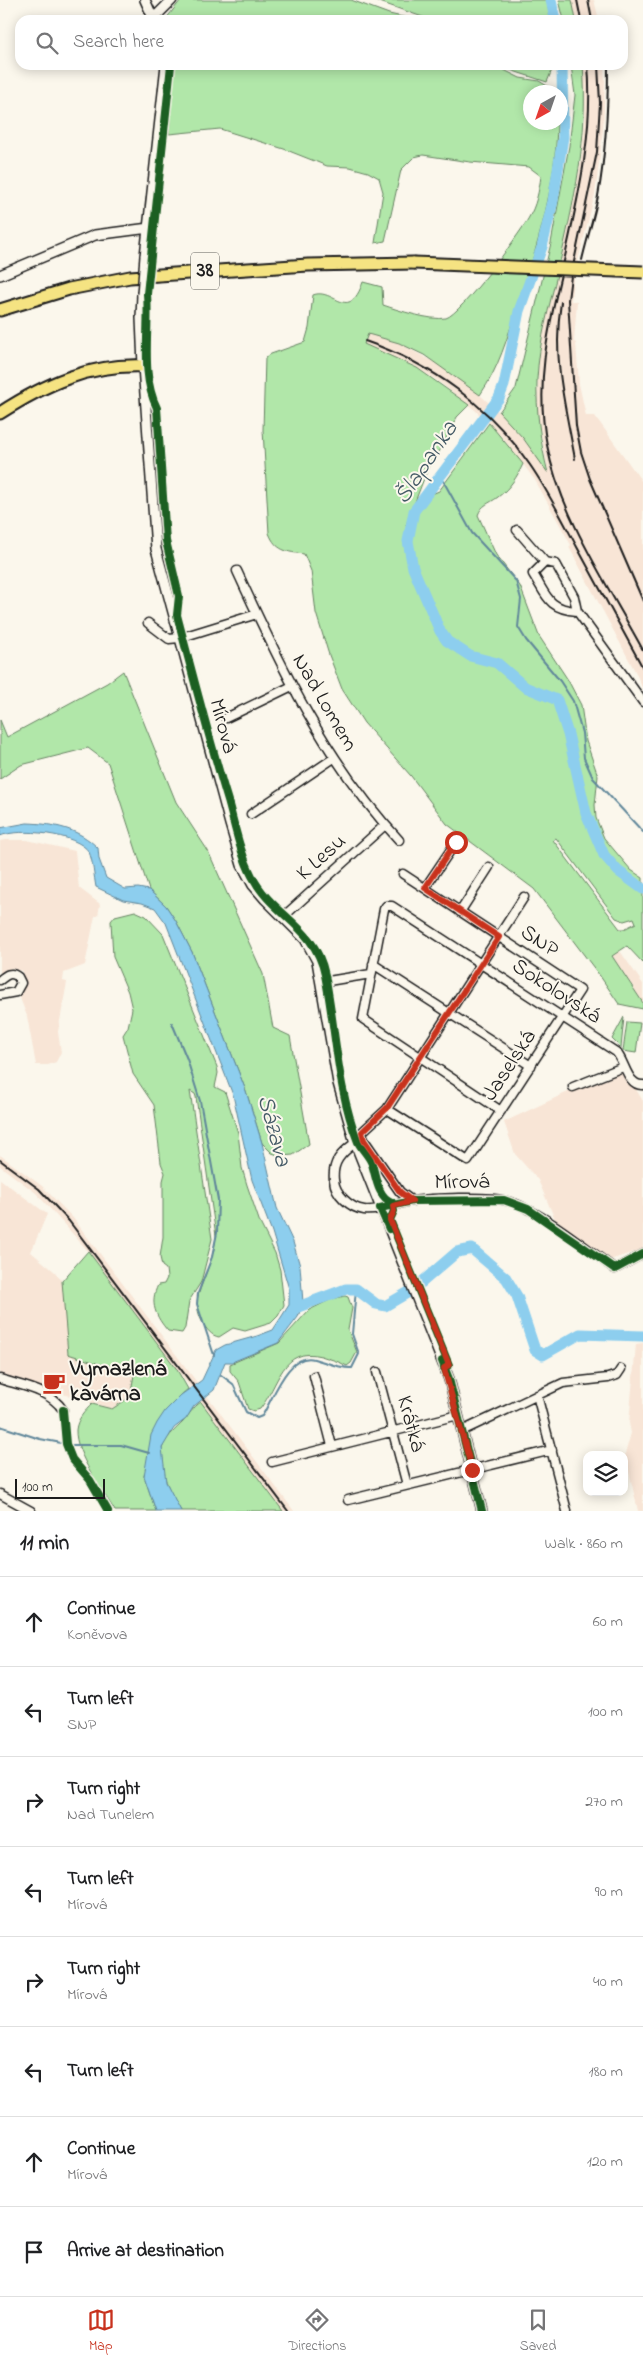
<!DOCTYPE html>
<meta charset="utf-8">
<style>
body{margin:0;font-family:"Indie Flower",sans-serif;background:#f6f6f6;color:#202124}
.controls{position:absolute;right:15px;bottom:15px;display:grid;overflow:hidden;border-radius:10px;box-shadow:0 2px 12px #0003}
.controls button{width:45px;height:45px;display:grid;place-items:center;padding:0;border:0;border-bottom:1px solid #e0e0e0;background:#fff;color:#202124;font:25px sans-serif}
.compass{position:absolute;left:523px;top:85px;width:45px;height:45px;border-radius:50%;background:#fff;box-shadow:0 2px 12px #0003;rotate:220deg}
.scale{position:absolute;left:15px;bottom:12px;width:90px;box-sizing:border-box;padding-left:5px;border:2px solid #1c1c1c;border-top:0;font-size:14px;line-height:18px;white-space:nowrap;color:#1c1c1c;-webkit-text-stroke:4px #fbf7ec;paint-order:stroke}
.stop{position:absolute;width:15px;height:15px;margin:-11px;border:4px solid #c8321e;border-radius:50%;background:#fff}
.stop.end{background:#c8321e;border-color:#fff;box-shadow:0 1px 5px #0008}
.list{margin:0;padding:0;list-style:none}
h2{display:flex;justify-content:space-between;align-items:center;height:65px;margin:0;padding:0 20px;font-size:21px}
h2 small{font-size:16px;font-weight:400;color:#757577}
.list li{display:grid;grid-template-columns:32px 1fr auto;gap:15px;align-items:center;box-sizing:border-box;height:90px;padding:0 20px;border-top:1px solid #e0e0e0}
.list b{display:block;font-size:19px;white-space:nowrap}
.list p{margin:0;font-size:16px;white-space:nowrap;color:#757577}
.list em{font-size:16px;font-style:normal;color:#757577}
.icon{flex:none;width:28px;height:28px;fill:none;stroke:currentColor;stroke-width:2;stroke-linecap:round;stroke-linejoin:round}
.map{position:relative;flex:none;width:643px;height:1511px;overflow:hidden}
.search{position:absolute;background:#fff;box-shadow:0 2px 12px #0003;left:15px;right:15px;top:15px;height:55px;display:flex;align-items:center;gap:12px;box-sizing:border-box;padding:0 18px;border-radius:15px;color:#757577;font-size:19px}
.sheet{height:785px;background:#fff}
nav{display:flex;justify-content:space-around;align-items:center;box-sizing:border-box;height:70px;border-top:1px solid #e0e0e0;background:#fff;font-size:14px;color:#757577}
nav a{display:grid;justify-items:center;gap:2px}
nav .on{color:#c8321e}
.map>svg:first-child{display:block}
</style>
<div class="map">
<svg width="643" height="1511" viewBox="0 0 643 1511">
<rect width="100%" height="100%" fill="#fbf7ec"/>
<filter id="ink" filterUnits="userSpaceOnUse"><feTurbulence type="fractalNoise" baseFrequency=".02" numOctaves="2"/><feDisplacementMap in="SourceGraphic" scale="10" xChannelSelector="R" yChannelSelector="G"/><feConvolveMatrix kernelMatrix="1 2 1 2 8 2 1 2 1" color-interpolation-filters="sRGB"/></filter>
<g filter="url(#ink)">
<path fill="#f8e5d6" d="M572,0H594L599,20H576Z
M583,65H604L605,82L603,130L595,194L573,280L571,301H577L574,342L576,343L579,384L586,416H595L643,483V690L636,673L569,547L571,545L535,480L502,437L475,410L438,381L417,368L364,344L368,334L399,343L446,369L480,395L499,412L523,438L548,471L537,412L538,362L544,327L566,234L581,160L585,118Z
M5,840H27L75,851L79,888L100,904L98,916H95L85,965L64,973L63,981L67,982L58,1032L61,1052L56,1062L48,1065H36L27,1016L18,993L23,987L22,971L11,968L0,976V841Z
M620,951L643,984V1003L612,956Z
M621,1071L628,1076L643,1101V1249L607,1261L558,1226L538,1180L515,1154L504,1122L570,1091Z
M0,1155L42,1186L73,1218L294,1511H283L88,1251L36,1193L0,1166Z
M0,1179L47,1214L31,1252L55,1272L62,1281L68,1354L134,1375L130,1397L112,1409L0,1375Z
M643,1343V1511H638L625,1454L631,1433L629,1423L636,1344Z"/>
<path fill="#b1e7a9" stroke="#668262" fill-rule="evenodd" d="M181,0H351L389,14L416,20H165Z
M374,0H547L550,20H431Z
M559,0H572L576,20H564Z
M170,65H494L520,78L539,81L557,92H530V122L557,123C556,186 537,248 517,308C507,338 499,368 480,395L424,355L399,343L368,334L364,344L417,368L469,405L457,417L438,454L430,463L406,525L416,520L418,510L427,496L439,491L489,423L523,464C517,477 510,488 498,497C489,504 482,504 478,515L496,555L520,586L539,636L568,680L581,705L586,741L598,776L595,805L596,818L604,838L631,870L643,878V963L627,946L612,956L643,1003V1009L619,1004L600,976L534,889L447,824L411,776L364,723L342,689L329,655L316,613L311,571L304,554C287,552 276,551 269,533L263,430L265,358L271,354L305,342L309,328L313,295C334,287 348,324 363,282L382,287L383,305C398,310 430,321 446,318C461,314 518,236 528,219C536,206 539,191 541,176L529,167L470,162L423,155L414,157L401,170L385,241L375,243L383,192L379,178L368,172L350,167L327,166L284,149L220,129L169,134L172,96ZM556,838L616,918L624,921L634,918L636,923L624,929H620L553,840Z
M501,65H554L547,82L507,69Z
M571,65H583C589,138 574,200 558,271C549,307 539,342 537,379C536,411 540,441 548,473L523,438L499,412L516,388L551,243L569,146L575,95Z
M123,671L176,802L208,851L263,974L273,1028L290,1036L309,1144L293,1155L281,1156L272,1153L262,1143L246,1091L192,952L176,921L166,906L149,890L108,763L88,748L21,765L0,779V720L7,737L107,683Z
M135,911L146,916L163,934L217,1067L218,1073L215,1087L225,1092L238,1133L242,1168L247,1185L260,1223L275,1253L280,1270L284,1305L278,1316L271,1323L245,1331L233,1328L219,1337C205,1335 194,1310 198,1296C204,1276 214,1258 216,1236L196,1097L195,1094L190,1091L212,1239L201,1282L189,1301L185,1328L182,1333L168,1331C156,1317 149,1303 158,1285L164,1284L167,1278L166,1269L162,1266L160,1257L163,1237V1181L165,1173L161,1163L154,1105L133,1074L123,1035L128,1027L132,1009L128,992L113,957L111,921L115,916Z
M624,1017L621,1048L612,1039Z
M627,1022L640,1023L636,1053L623,1051Z
M88,1251L176,1368L188,1389L181,1395L144,1476L156,1511H115C103,1491 75,1454 76,1430C77,1419 85,1411 92,1404L112,1409L130,1397L134,1375L68,1354L62,1281Z
M345,1296L348,1297L352,1308L348,1330L357,1352L351,1363L347,1366C338,1361 330,1359 321,1356C282,1346 279,1385 260,1409L254,1411L248,1409L239,1382L230,1371V1364L279,1343L309,1310L332,1299Z
M201,1402L283,1511H181C170,1493 159,1471 162,1449C164,1439 176,1429 183,1422C189,1415 193,1407 201,1402Z"/>
<path fill="#8dceee" stroke="#60879a" d="M27,823C54,824 78,828 98,848L99,859L106,878L125,889L138,888L149,890L166,906L176,921L192,952L246,1091L262,1143L277,1208L293,1242L300,1266L303,1302L298,1317L278,1343L232,1362H225L214,1390L194,1406L186,1419L174,1428L162,1448L166,1482L181,1511H156L144,1476L151,1435L157,1423L165,1411L181,1395L202,1380L216,1350L225,1345L257,1336L273,1330L289,1305V1289L272,1232L252,1180L233,1095L166,923L155,908L142,903L123,900L96,887C94,877 93,861 89,852C77,833 19,828 0,836V828Z"/>
<g fill="none" stroke-linecap="round" stroke-linejoin="round">
<path stroke="#60879a" stroke-width="2" d="M440,475L472,533L516,581L521,599L518,627L526,640L560,681L573,701L582,733L584,758L593,778L643,832
M172,1023L187,1059L200,1101L218,1200L217,1233L212,1257L198,1293L197,1304L214,1355
M221,1375L233,1384L246,1412L257,1418L262,1416C273,1399 288,1352 314,1359C325,1362 341,1369 352,1368L359,1354L352,1334L356,1289
M0,1426L40,1439L72,1445H121L149,1453"/>
<path stroke="#8dceee" stroke-width="11" d="M551,0L555,20
M562,65L563,137L553,201L542,247L519,311L504,385L499,398L414,511L408,541L413,568L440,631L447,641L470,656L497,663L525,687L557,700L568,734L586,813L604,855L618,871L643,889
M298,1307L346,1289H356L376,1304L385,1306L414,1289L457,1252L472,1249L506,1278L517,1296L535,1350L543,1355L580,1334L643,1336"/>
<defs>
<path id="minor" d="M517,530L545,562L556,564L574,597L577,611L643,702
M545,562L533,574C547,596 548,609 577,611
M237,571C281,667 326,762 399,840
M148,623L169,639L179,638L257,614
M226,718L292,686
M251,814L334,758
M425,888L456,842
M460,912L489,867
M283,917L385,825
M373,964L531,1066
M0,980C6,975 11,971 18,977L21,983L16,992L0,995
M322,982L371,974
M573,1087L623,1067
M387,1109L468,1161L580,990L403,874
M501,1111L363,1019L384,909L386,906H392L616,1052C625,1061 627,1086 643,1085
M355,1143C341,1153 332,1162 334,1180C335,1194 350,1208 364,1210C380,1212 396,1203 412,1201C431,1198 489,1196 507,1201C537,1208 588,1250 615,1269L643,1254
M412,1201L400,1192L364,1140L362,1132L387,1109L524,897
M377,1372L407,1485
M314,1376L332,1446
M0,1379C22,1386 50,1390 63,1410
M537,1395L567,1511
M462,1431L563,1383L608,1378L617,1375L621,1369
M272,1462L458,1415
M0,1494L31,1511
M348,1500L552,1450"/>
<path id="tertiary" d="M145,0L154,20
M153,19L172,0
M145,256L166,65
M0,275L95,235L149,228
M142,294L141,318L143,366L156,549L230,824L242,865L253,885L265,899L305,939L317,961L338,1083L355,1143L449,1379L482,1511"/>
<path id="primary" d="M0,310L69,289L130,277L308,265L414,263
M0,413C45,384 89,364 143,366"/>
</defs>
<use href="#minor" stroke="#1c1c1c" stroke-width="11"/>
<use href="#tertiary" stroke="#1c1c1c" stroke-width="12"/>
<use href="#primary" stroke="#1c1c1c" stroke-width="15"/>
<use href="#minor" stroke="#fbf7ec" stroke-width="8"/>
<use href="#tertiary" stroke="#fbf7ec" stroke-width="9"/>
<use href="#primary" stroke="#f5e382" stroke-width="11"/>
<path stroke="#1c1c1c" stroke-width="2" d="M577,0L581,20
M588,0L592,20
M588,65C594,135 577,202 562,270C548,329 535,385 547,445C560,515 609,587 643,650
M598,65L600,103L597,152L571,276L568,300L576,426L581,452L590,479L643,601
M582,260C587,238 594,218 598,196C606,152 608,109 608,65
M561,302C552,358 565,404 575,459
M365,341C432,364 490,406 530,465C548,491 562,519 577,547C599,587 621,628 643,668
M0,1160L39,1189L69,1221L288,1511"/>
<defs>
<path id="tertiary-bridge" d="M142,294L145,256"/>
<path id="primary-bridge" d="M414,263L643,272"/>
</defs>
<use href="#tertiary-bridge" stroke="#1c1c1c" stroke-width="12" stroke-linecap="butt"/>
<use href="#primary-bridge" stroke="#1c1c1c" stroke-width="15" stroke-linecap="butt"/>
<use href="#tertiary-bridge" stroke="#fbf7ec" stroke-width="9"/>
<use href="#primary-bridge" stroke="#f5e382" stroke-width="11"/>
<defs>
<path id="cycleway" d="M171,65L147,294C150,331 140,374 157,408L166,541L179,596L177,615C193,676 209,739 228,801C235,826 240,853 252,876C272,916 315,925 325,975C336,1030 337,1089 358,1142C362,1150 369,1156 372,1164C376,1177 378,1198 392,1202L394,1211L390,1220L449,1365L444,1368
M389,1229L380,1208L412,1201L504,1200L528,1209L615,1269L643,1254
M442,1361L449,1379L482,1511
M63,1410L66,1444L72,1459L90,1480L108,1511"/>
</defs>
<use href="#cycleway" stroke="#fbf7ec" stroke-width="11"/>
<use href="#cycleway" stroke="#1b5e20" stroke-width="8"/>
</g>
</g>
<g fill="none" stroke-linecap="round" stroke-linejoin="round" filter="url(#ink)">
<path stroke="#c8321e" stroke-width="6" d="M456,842L425,888L499,937L387,1108L362,1132L364,1140L400,1192L412,1201L393,1206L394,1211L390,1220L449,1365L444,1368L472,1470"/>
</g>
<defs>
<symbol id="cafe-bare" viewBox="-9 -9 18 18"><path d="M-5.5-4.5H6V0H3Q3 3.5 0 3.5H-2.5Q-5.5 3.5-5.5 0ZM3-3.2v2h1.7v-2ZM-6 4.5H4V6H-6Z" fill="#c8321e" stroke="#fbf7ec" stroke-width="2.5" paint-order="stroke"/></symbol>
</defs>
<g fill-rule="evenodd">
<use href="#cafe-bare" x="38" y="1367" width="32" height="32"/>
</g>
<g text-anchor="middle" dominant-baseline="central" stroke-width="4" stroke-linejoin="round" paint-order="stroke">
<rect fill="#fbf7ec" stroke="#5f5e5a" stroke-width="1" x="191" y="252.5" width="28" height="37" rx="4"/>
<g font-size="21" font-weight="bold" fill="#1c1c1c">
<text x="205" y="271">38</text>
</g>
<g font-size="22" fill="#1c1c1c" stroke="#fbf7ec">
<text transform="translate(324 703) rotate(60)">Nad Lomem</text>
<text transform="translate(222 726) rotate(75)">Mírová</text>
<text transform="translate(322 858) rotate(-42)">K Lesu</text>
<text transform="translate(539 942) rotate(34)">SNP</text>
<text transform="translate(556 992) rotate(33)">Sokolovská</text>
<text transform="translate(510 1066) rotate(-57)">Jaselská</text>
<text transform="translate(462 1183) rotate(-1)">Mírová</text>
<text transform="translate(410 1424) rotate(75)">Krátká</text>
</g>
<g font-size="22" font-weight="bold" fill="#1c1c1c" stroke="#fbf7ec" text-anchor="start">
<text x="70" y="1370">Vymazlená<tspan x="70" dy="25">kavárna</tspan></text>
</g>
<g font-size="24" font-style="italic" fill="#445a66" stroke="#fbf7ec">
<text transform="translate(427 463) rotate(-56)">Šlapanka</text>
<text transform="translate(273 1131) rotate(75)">Sázava</text>
</g>
</g>
</svg>
<div class="controls">
<button><svg class="icon" aria-label="layers" viewBox="0 0 24 24"><path d="M12 4l9 5-9 5-9-5zM3 14l9 5 9-5"/></svg></button>
</div>
<svg class="compass" viewBox="-18 -18 36 36"><path d="M0-13l5 13h-10z" fill="#e53935"/><path d="M0 13l5-13h-10z" fill="#757577"/></svg>
<div class="scale">100 m</div>
<div class="stop" style="left:456px;top:842px"></div>
<div class="stop end" style="left:472px;top:1470px"></div>
<div class="search"><svg class="icon" aria-label="search" viewBox="0 0 24 24"><circle cx="10" cy="10" r="6"/><path d="M15 15l6 6"/></svg>Search here</div>
</div>
<section class="sheet">
<h2>11 min<small>Walk · 860 m</small></h2>
<ul class="list">
<li><svg class="icon" aria-label="ahead" viewBox="0 0 24 24"><path d="M12 20V5M6 11l6-6 6 6"/></svg><div><b>Continue</b><p>Koněvova</p></div><em>60 m</em></li>
<li><svg class="icon" aria-label="left" viewBox="0 0 24 24"><path d="M17 20v-9H6M10 6l-5 5 5 5"/></svg><div><b>Turn left</b><p>SNP</p></div><em>100 m</em></li>
<li><svg class="icon" aria-label="right" viewBox="0 0 24 24"><path d="M7 20v-9h11M14 6l5 5-5 5"/></svg><div><b>Turn right</b><p>Nad Tunelem</p></div><em>270 m</em></li>
<li><svg class="icon" aria-label="left" viewBox="0 0 24 24"><path d="M17 20v-9H6M10 6l-5 5 5 5"/></svg><div><b>Turn left</b><p>Mírová</p></div><em>90 m</em></li>
<li><svg class="icon" aria-label="right" viewBox="0 0 24 24"><path d="M7 20v-9h11M14 6l5 5-5 5"/></svg><div><b>Turn right</b><p>Mírová</p></div><em>40 m</em></li>
<li><svg class="icon" aria-label="left" viewBox="0 0 24 24"><path d="M17 20v-9H6M10 6l-5 5 5 5"/></svg><div><b>Turn left</b></div><em>180 m</em></li>
<li><svg class="icon" aria-label="ahead" viewBox="0 0 24 24"><path d="M12 20V5M6 11l6-6 6 6"/></svg><div><b>Continue</b><p>Mírová</p></div><em>120 m</em></li>
<li><svg class="icon" aria-label="arrive" viewBox="0 0 24 24"><path d="M6 21V4h12l-3 4 3 4H6"/></svg><div><b>Arrive at destination</b></div></li>
</ul>
</section>
<nav>
<a class="on"><svg class="icon" aria-label="map" viewBox="0 0 24 24"><path d="M3 6l6-2 6 2 6-2v14l-6 2-6-2-6 2zM9 4v14M15 6v14"/></svg>Map</a>
<a><svg class="icon" aria-label="directions" viewBox="0 0 24 24"><path d="M12 3l9 9-9 9-9-9zM9 14v-3h6M13 9l2 2-2 2"/></svg>Directions</a>
<a><svg class="icon" aria-label="saved" viewBox="0 0 24 24"><path d="M7 4h10v16l-5-4-5 4z"/></svg>Saved</a>
</nav>
